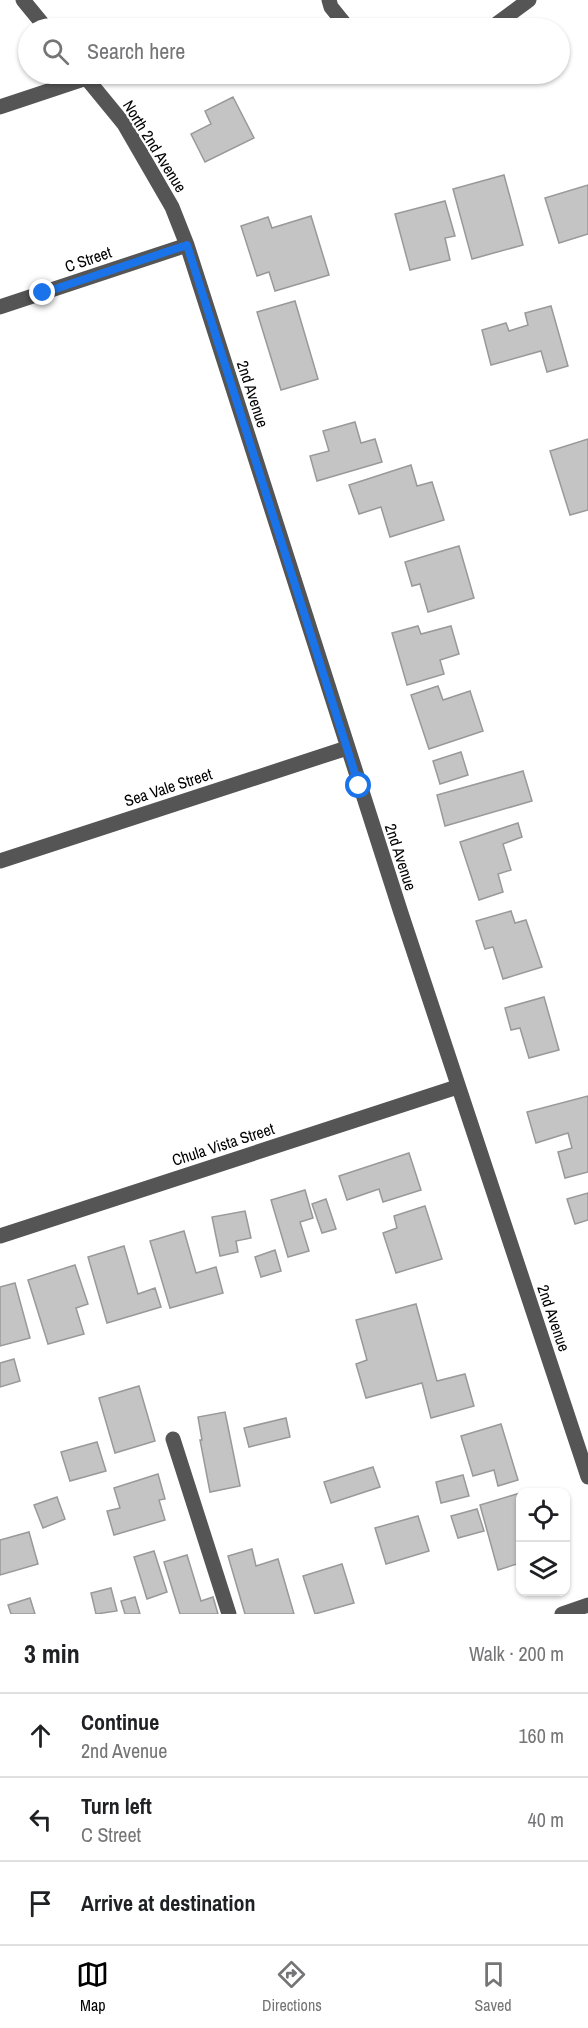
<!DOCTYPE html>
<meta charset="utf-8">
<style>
body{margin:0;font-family:"Archivo Narrow",sans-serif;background:#f6f6f6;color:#202124}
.controls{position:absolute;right:18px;bottom:18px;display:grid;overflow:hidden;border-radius:12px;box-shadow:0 2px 4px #0004}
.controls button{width:54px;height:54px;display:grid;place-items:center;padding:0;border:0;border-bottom:2px solid #e0e0e0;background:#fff;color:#202124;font:30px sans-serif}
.stop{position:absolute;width:18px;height:18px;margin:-14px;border:4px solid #1a73e8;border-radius:50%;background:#fff}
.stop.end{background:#1a73e8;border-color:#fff;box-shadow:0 2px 6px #0008}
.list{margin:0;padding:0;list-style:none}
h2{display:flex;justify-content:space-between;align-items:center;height:78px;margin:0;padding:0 24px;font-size:26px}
h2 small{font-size:20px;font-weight:400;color:#757577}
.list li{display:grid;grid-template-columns:39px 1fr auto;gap:18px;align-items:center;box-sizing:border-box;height:84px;padding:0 24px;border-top:2px solid #e0e0e0}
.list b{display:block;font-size:22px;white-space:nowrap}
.list p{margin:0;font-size:20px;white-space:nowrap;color:#757577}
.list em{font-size:20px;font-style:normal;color:#757577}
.icon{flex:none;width:33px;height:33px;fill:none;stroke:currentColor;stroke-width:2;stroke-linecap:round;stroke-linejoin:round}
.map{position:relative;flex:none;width:588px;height:1614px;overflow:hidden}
.search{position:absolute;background:#fff;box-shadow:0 2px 4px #0004;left:18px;right:18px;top:18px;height:66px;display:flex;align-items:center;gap:15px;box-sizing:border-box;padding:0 21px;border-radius:33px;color:#757577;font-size:22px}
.sheet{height:330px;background:#fff}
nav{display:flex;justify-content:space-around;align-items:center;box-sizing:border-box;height:84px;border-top:2px solid #e0e0e0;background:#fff;font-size:16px;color:#757577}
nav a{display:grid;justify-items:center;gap:3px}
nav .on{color:#000}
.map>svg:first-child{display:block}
</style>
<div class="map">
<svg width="588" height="1614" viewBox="0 0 588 1614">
<rect width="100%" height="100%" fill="#fff"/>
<path fill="#c4c4c4" stroke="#999" stroke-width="1.5" d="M233,97L254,138L205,162L191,134L211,124L205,111Z
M504,175L523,245L472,259L453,189Z
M588,185V234L559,243L545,198Z
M445,201L455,236L445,238L450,260L410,270L395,214Z
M311,216L329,275L275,291L269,272L257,276L241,226L268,217L272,228Z
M295,301L318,379L281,390L257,312Z
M551,306L568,366L547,372L541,351L491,365L482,330L506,323L509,331L528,325L525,313Z
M355,422L361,443L375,439L382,462L317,481L310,456L329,451L323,431Z
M588,439V510L570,515L550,451Z
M411,465L417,486L432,482L444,520L390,537L381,507L359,514L349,485Z
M459,546L474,598L428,612L420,584L412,586L405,562Z
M418,626L421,634L451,626L459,654L440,660L444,674L407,685L392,633Z
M438,686L443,700L470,691L483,731L429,749L411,695Z
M461,752L468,775L440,784L433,761Z
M523,771L532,801L445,826L437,795Z
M518,823L522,837L503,844L511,870L498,874L503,892L479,900L460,842Z
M511,911L515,923L526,920L542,967L503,979L493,947L485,949L476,921Z
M544,997L559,1050L529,1058L520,1028L511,1030L505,1008Z
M588,1096V1172L565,1178L558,1152L572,1148L568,1133L536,1143L527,1112Z
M409,1153L421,1190L383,1202L379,1189L347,1200L339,1176Z
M305,1190L313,1218L300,1222L309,1251L288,1257L271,1200Z
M588,1193V1220L575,1224L567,1199Z
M326,1199L336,1229L322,1233L312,1204Z
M425,1206L442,1259L396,1273L383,1233L397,1228L394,1216Z
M245,1211L251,1238L236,1241L238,1252L220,1256L212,1217Z
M184,1231L196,1273L216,1267L223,1293L170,1308L150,1241Z
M124,1246L138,1294L155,1288L161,1307L107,1323L88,1257Z
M275,1250L281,1271L261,1277L255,1257Z
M75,1265L88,1304L76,1308L84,1334L48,1344L28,1280Z
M15,1283L30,1338L0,1346V1287Z
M416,1304L437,1381L465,1374L474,1406L431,1418L422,1383L366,1398L356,1364L367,1360L356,1320Z
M14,1359L20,1381L0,1387V1363Z
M139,1386L155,1441L115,1453L99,1398Z
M225,1412L240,1486L210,1492L200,1440H202L198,1417Z
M286,1418L290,1437L249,1447L244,1428Z
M501,1424L518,1480L498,1486L494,1470L473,1476L461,1436Z
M97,1442L106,1471L70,1481L61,1452Z
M373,1467L380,1487L331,1503L324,1482Z
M158,1474L165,1499L159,1500L165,1520L114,1535L107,1511L120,1508L114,1488Z
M463,1475L469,1496L441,1503L436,1482Z
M520,1493V1563L498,1570L480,1505Z
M57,1497L65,1519L43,1528L34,1505Z
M477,1509L484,1531L458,1538L451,1516Z
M418,1516L429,1551L386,1564L375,1528Z
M29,1532L38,1564L0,1575V1540Z
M252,1549L256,1566L278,1559L294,1614H245L228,1556Z
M154,1551L167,1592L147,1599L134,1557Z
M187,1555L201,1601L213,1597L218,1614H180L164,1562Z
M342,1564L354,1603L315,1614L303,1576Z
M111,1588L117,1611L96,1614L91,1593Z
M135,1597L140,1614H125L121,1601Z
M30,1598L35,1614H11L8,1605Z"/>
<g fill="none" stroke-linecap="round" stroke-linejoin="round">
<path stroke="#555" stroke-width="15" d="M23,0L46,28
M329,0L331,7L348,28
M491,28L529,0
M83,74L124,124L172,207L187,245L401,913L588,1477
M411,74H412
M0,107L87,78
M0,307L187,245
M0,861L347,748
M0,1236L457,1087
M173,1439L229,1614
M562,1614L588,1605"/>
</g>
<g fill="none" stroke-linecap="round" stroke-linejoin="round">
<path stroke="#1a73e8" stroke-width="8" d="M43,293L187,245L359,786"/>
</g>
<g text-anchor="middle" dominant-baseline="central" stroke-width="4.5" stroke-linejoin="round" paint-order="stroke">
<g font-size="16" fill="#000" stroke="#fff">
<text transform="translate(155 146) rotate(58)">North 2nd Avenue</text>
<text transform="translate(88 259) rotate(-19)">C Street</text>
<text transform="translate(253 394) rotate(72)">2nd Avenue</text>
<text transform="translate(168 787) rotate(-18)">Sea Vale Street</text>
<text transform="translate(401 857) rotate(72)">2nd Avenue</text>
<text transform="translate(223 1144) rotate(-18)">Chula Vista Street</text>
<text transform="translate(554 1318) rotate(71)">2nd Avenue</text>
</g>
</g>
</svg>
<div class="controls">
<button><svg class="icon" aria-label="locate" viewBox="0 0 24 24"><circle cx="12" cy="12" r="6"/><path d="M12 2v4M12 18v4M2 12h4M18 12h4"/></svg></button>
<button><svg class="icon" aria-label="layers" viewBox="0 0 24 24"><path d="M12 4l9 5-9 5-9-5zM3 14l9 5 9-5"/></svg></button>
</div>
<div class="stop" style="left:359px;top:786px"></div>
<div class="stop end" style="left:43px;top:293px"></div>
<div class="search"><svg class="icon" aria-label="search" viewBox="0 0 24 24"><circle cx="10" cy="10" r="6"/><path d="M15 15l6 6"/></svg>Search here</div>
</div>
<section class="sheet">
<h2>3 min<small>Walk · 200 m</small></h2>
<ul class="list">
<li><svg class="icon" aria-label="ahead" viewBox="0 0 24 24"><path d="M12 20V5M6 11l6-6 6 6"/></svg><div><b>Continue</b><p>2nd Avenue</p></div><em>160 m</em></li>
<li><svg class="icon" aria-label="left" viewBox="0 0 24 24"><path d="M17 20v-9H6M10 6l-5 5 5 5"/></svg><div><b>Turn left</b><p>C Street</p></div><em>40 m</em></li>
<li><svg class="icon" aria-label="arrive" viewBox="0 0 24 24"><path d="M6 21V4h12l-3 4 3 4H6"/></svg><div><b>Arrive at destination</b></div></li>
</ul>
</section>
<nav>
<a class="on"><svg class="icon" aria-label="map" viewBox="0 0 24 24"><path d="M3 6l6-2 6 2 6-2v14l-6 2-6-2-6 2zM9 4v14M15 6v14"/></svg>Map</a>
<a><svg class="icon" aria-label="directions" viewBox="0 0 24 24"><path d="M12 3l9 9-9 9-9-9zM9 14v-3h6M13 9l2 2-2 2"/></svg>Directions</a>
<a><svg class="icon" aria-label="saved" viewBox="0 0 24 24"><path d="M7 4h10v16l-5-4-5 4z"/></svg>Saved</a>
</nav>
